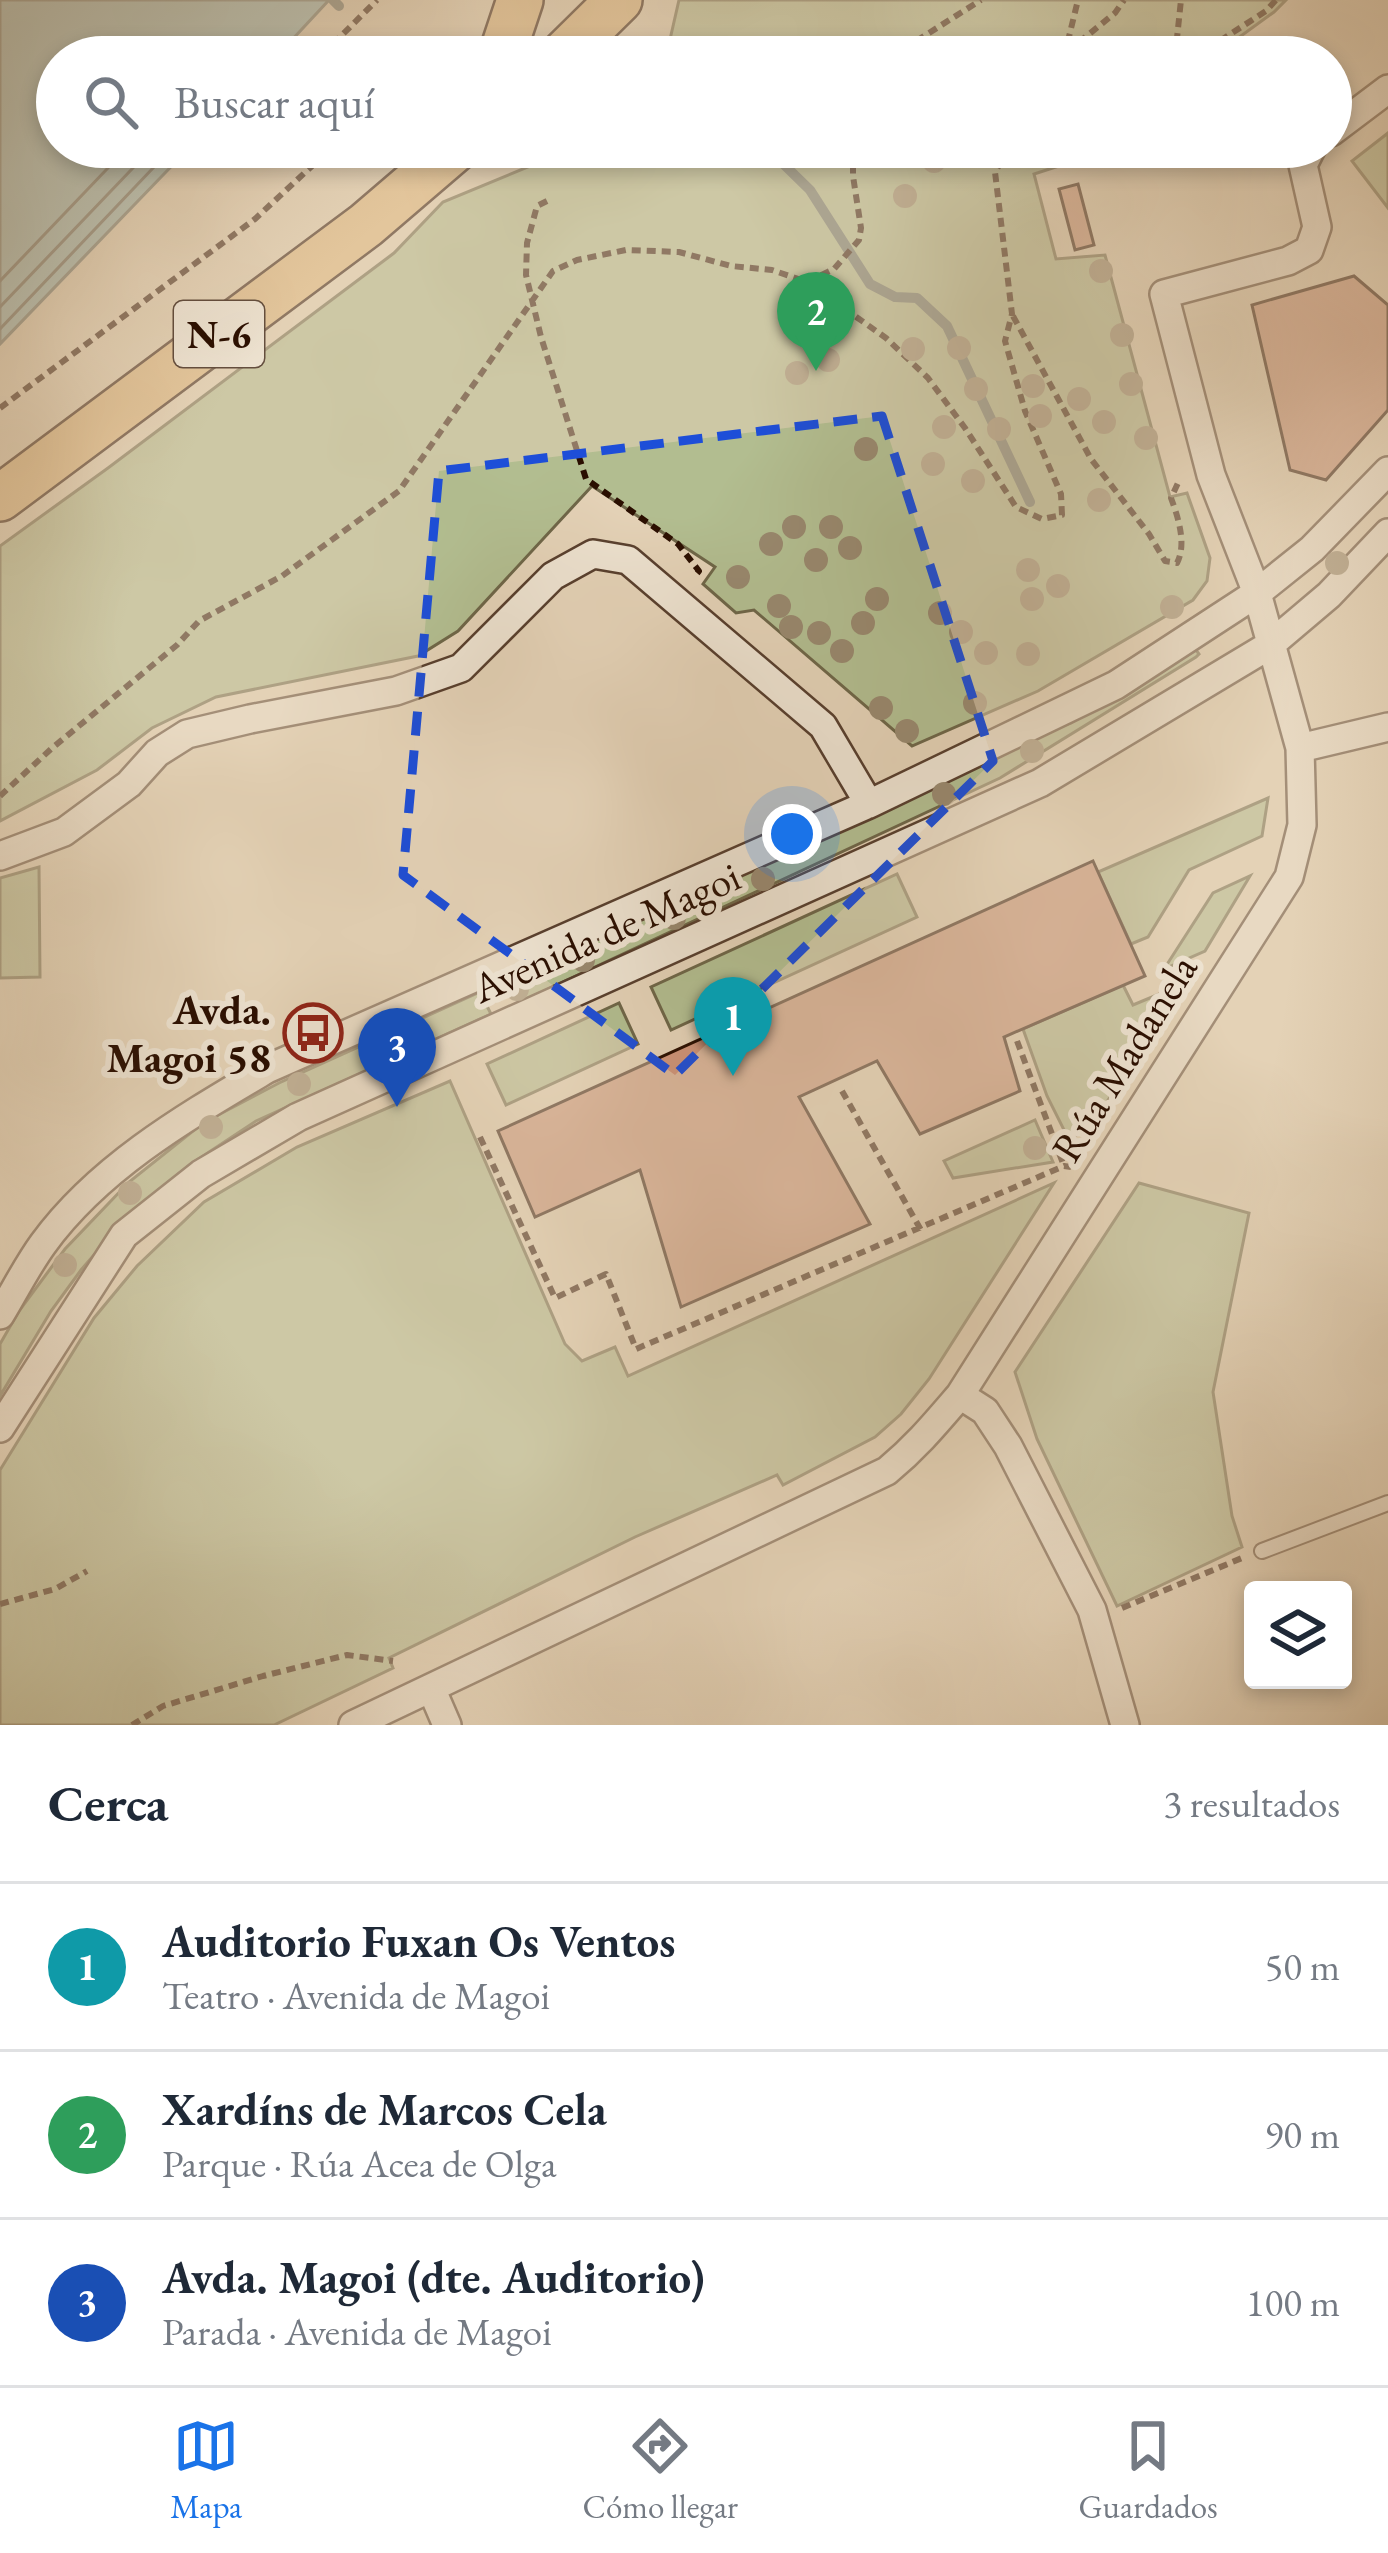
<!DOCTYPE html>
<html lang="es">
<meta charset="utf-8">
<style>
body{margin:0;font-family:"EB Garamond",serif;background:#f6f6f7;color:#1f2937}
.controls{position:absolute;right:36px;bottom:36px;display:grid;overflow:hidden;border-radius:12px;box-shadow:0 6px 18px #0003}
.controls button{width:108px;height:108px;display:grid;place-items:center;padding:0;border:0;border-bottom:3px solid #e0e1e3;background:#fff;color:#1f2937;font:60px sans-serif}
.you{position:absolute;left:792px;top:834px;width:42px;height:42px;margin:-30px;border:9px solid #fff;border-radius:50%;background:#1a73e8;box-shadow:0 0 0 18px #1a73e833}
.badge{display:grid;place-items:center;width:78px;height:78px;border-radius:50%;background:#1a73e8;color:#fff;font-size:39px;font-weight:700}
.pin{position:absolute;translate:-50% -99px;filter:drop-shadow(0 3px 6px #0008)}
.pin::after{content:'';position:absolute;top:63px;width:42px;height:36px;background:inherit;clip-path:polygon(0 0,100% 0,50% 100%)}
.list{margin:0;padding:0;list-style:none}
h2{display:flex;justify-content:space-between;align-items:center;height:156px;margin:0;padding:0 48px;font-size:51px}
h2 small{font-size:39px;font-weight:400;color:#747a83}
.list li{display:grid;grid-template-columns:78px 1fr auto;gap:36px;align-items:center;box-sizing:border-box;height:168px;padding:0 48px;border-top:3px solid #e0e1e3}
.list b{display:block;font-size:45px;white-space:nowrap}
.list p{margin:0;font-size:39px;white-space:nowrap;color:#747a83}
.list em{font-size:39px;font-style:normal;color:#747a83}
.icon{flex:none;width:66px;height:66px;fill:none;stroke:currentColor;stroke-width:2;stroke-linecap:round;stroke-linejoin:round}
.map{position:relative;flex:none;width:1388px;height:1725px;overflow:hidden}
.search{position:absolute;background:#fff;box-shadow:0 6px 18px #0003;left:36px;right:36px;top:36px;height:132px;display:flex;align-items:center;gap:30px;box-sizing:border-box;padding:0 42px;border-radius:66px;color:#747a83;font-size:45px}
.sheet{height:660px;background:#fff}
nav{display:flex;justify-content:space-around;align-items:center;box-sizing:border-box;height:168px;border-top:3px solid #e0e1e3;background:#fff;font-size:33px;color:#747a83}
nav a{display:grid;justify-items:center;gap:6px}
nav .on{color:#1a73e8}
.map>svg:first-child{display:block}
</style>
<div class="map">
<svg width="1388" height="1725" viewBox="0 0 1388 1725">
<rect width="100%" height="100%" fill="#e4d2b7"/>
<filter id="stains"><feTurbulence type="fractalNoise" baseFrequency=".00167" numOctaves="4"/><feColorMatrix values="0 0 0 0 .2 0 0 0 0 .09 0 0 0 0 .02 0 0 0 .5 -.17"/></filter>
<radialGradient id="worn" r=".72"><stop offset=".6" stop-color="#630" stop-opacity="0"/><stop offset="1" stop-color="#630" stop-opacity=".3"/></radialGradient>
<path fill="#b2bd90" stroke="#6e6648" stroke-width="3" d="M679,0H1286L1274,12L1212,57H666Z
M1388,133V208L1352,161Z
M576,147H1100L1099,153L1034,174L1056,259L1105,255L1170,497L1187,493L1210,558L1207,581L1193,600L1038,691L912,746L754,610L736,613L703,584L715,567L592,486L458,631L418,656L216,697L152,728L97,770L0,821V546L108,468L394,253L443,202Z
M1196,650L1199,654L1196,657L1000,778L520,1002L509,980L993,760L1045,732L1071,723Z
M1268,798L1262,836L1189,870L1148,937L1131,944L1098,872Z
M39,867L40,977L0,978V878Z
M897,874L917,917L671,1030L651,987Z
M1250,876L1205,951L1164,969L1213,893Z
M1183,984L1088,1131L1068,1138L1047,1096L1023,1029L1123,985L1133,1005Z
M480,992L491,1014L256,1121L191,1164L132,1211L81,1270L51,1311L0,1396V1344L19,1311L65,1249L129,1182L203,1123L279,1083Z
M619,1003L638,1044L506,1105L487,1064Z
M450,1081L565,1344L582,1361L615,1347L628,1376L1054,1183L929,1379L901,1414L875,1437L783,1485L777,1475L635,1537L389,1658L393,1668L274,1725H0V1470L94,1318L137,1266L204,1202L297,1147Z
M1035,1120L1053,1162L953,1178L944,1161Z
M1139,1183L1249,1213L1213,1392L1232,1516L1242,1547L1117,1606L1037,1439L1015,1372Z"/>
<path fill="#96b6b4" stroke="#6b736c" stroke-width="3" d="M0,0H329L276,57H57V147H190L0,344Z"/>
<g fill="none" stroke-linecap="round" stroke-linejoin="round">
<path stroke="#60625a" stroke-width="3" d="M0,281L128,147
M0,307L153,147
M0,329L173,147"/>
<path stroke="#6b736c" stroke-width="10" d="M333,0L339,6
M766,147L810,190L870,284L895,297L917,298L947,326L1030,502"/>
</g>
<path fill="#ce947a" stroke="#2a0e00" stroke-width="3" d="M1078,184L1094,245L1075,250L1059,189Z
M1354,276L1388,305V410L1326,480L1290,470L1252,305Z
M1093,861L1145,976L1004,1037L1020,1091L920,1134L877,1061L799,1097L870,1224L681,1307L640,1170L535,1217L498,1131Z"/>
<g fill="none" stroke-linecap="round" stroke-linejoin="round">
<defs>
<path id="service" d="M1262,1551L1388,1503"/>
<path id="minor" d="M1331,132L1388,89
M1300,748L1388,727
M0,856L64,832L129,784L157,753L187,734L250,719L396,691L461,668L553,576L593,554L628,560L823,726L869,804
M0,1315C14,1292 27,1266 43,1244C99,1167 186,1117 267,1069L869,804L1116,685L1257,593L1312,549L1388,471
M960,1395L985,1411L1008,1446L1092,1610L1125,1725
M0,1428L124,1235L201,1174L298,1117L1040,783L1270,645L1329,595L1388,533
M431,1688L447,1725
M353,1725L887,1471C917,1446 935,1424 960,1395L1289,877L1302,825L1300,748L1257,593L1211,475L1164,294L1288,261L1309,250L1317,227L1303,165L1312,147"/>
<path id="trunk" d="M501,57L520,0
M561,57L619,0
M0,498L366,225L457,147"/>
</defs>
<use href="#service" stroke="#583f2e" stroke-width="18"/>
<use href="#minor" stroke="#583f2e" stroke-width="32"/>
<use href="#trunk" stroke="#2a0e00" stroke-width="50"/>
<path stroke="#2a0e00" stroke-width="6" stroke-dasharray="9 6" stroke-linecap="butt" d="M1067,52L1115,13L1124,0
M326,57L330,47L377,0
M891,57L981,0
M1064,57L1078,0
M1175,57L1181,0
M1195,57L1266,11L1276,0
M1087,147L1089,164
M547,201L537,206L527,243L526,275L541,337L586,479L678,544L699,571L694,577
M807,282L886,338L928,378L965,428L1016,507L1042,519L1062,515L1061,494L1025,411L1005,341L1012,314L995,172L1010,147
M1013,316L1091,459L1149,534L1165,561L1177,563C1187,544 1178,517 1171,498L1178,483
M0,408L255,219L312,166L316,147
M0,796L51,749L177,645L199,621L282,576L399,491L553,271L577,260L626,250L679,252L731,266L772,270L807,282L834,269L859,240L861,228L853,176V147
M1017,1041L1064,1166
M842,1091L921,1230
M480,1137L555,1298L606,1274L636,1349L1064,1166L1071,1167
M0,1604L55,1589L87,1571
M1122,1608L1242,1558
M132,1725L163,1706L263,1676L347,1655L393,1661"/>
<use href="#service" stroke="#ede2d0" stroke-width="14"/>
<use href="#minor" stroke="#ede2d0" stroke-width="27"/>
<use href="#trunk" stroke="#e2b97c" stroke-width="45"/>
</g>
<g fill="#98886e">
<circle cx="934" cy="161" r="12"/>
<circle cx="905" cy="196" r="12"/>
<circle cx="1101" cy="271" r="12"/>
<circle cx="1122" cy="335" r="12"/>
<circle cx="959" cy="348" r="12"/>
<circle cx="913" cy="349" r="12"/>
<circle cx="828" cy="360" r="12"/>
<circle cx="797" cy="373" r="12"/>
<circle cx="1131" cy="384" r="12"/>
<circle cx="1033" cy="386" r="12"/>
<circle cx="976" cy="389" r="12"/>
<circle cx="1079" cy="399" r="12"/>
<circle cx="1040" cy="416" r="12"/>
<circle cx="1104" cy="422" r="12"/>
<circle cx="944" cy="427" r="12"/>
<circle cx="999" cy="429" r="12"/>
<circle cx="1146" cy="438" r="12"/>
<circle cx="866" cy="449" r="12"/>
<circle cx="933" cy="464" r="12"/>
<circle cx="973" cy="481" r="12"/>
<circle cx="1099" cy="500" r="12"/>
<circle cx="794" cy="527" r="12"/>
<circle cx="831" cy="527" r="12"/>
<circle cx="771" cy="544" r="12"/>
<circle cx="850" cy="548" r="12"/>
<circle cx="816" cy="560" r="12"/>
<circle cx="1337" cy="563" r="12"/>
<circle cx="1028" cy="570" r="12"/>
<circle cx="738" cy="577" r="12"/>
<circle cx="1058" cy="586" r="12"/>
<circle cx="877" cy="599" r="12"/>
<circle cx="1032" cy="599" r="12"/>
<circle cx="779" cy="606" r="12"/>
<circle cx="1172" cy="607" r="12"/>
<circle cx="940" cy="613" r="12"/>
<circle cx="863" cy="623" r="12"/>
<circle cx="791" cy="627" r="12"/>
<circle cx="961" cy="632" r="12"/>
<circle cx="819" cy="633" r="12"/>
<circle cx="842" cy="651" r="12"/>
<circle cx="986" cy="653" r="12"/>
<circle cx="1028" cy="654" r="12"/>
<circle cx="975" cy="703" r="12"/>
<circle cx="881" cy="708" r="12"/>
<circle cx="907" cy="731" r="12"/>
<circle cx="1032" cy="751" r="12"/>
<circle cx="944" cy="794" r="12"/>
<circle cx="763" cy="879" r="12"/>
<circle cx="674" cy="918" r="12"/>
<circle cx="583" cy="960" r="12"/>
<circle cx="517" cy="989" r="12"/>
<circle cx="389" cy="1043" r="12"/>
<circle cx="299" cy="1084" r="12"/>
<circle cx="211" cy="1127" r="12"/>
<circle cx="1035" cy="1148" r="12"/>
<circle cx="130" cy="1193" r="12"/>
<circle cx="65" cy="1265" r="12"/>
</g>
<path d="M0 0H1388V1725H0ZM882,416L993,761L675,1075L403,875L439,471Z" fill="#e4d2b7" fill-opacity=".55" fill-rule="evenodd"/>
<path fill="none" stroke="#1d4ed8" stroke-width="9" stroke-dasharray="24 15" stroke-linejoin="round" d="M882,416L993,761L675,1075L403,875L439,471Z"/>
<defs>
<symbol id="bus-ring" viewBox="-11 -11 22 22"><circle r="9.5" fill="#ede2d0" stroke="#8f2418" stroke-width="1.5"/><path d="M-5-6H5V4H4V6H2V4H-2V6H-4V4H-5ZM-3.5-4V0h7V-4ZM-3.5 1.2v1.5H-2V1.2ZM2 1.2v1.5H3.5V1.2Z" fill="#8f2418"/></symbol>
</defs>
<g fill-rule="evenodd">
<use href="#bus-ring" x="280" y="1000" width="66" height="66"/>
</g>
<g text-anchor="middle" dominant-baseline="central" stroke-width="12" stroke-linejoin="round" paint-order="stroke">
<rect fill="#ede2d0" stroke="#644e3e" stroke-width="3" x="174" y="301" width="90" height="66" rx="9"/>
<g font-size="39" font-weight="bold" fill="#2a0e00">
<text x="219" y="334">N-6</text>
</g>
<g font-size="42" fill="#2a0e00" stroke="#ede2d0">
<text transform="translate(606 932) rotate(-24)">Avenida de Magoi</text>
<text transform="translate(1124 1058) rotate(-58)">Rúa Madanela</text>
</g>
<g font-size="42" font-weight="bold" fill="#2a0e00" stroke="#ede2d0" text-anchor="end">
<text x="271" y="1009">Avda.<tspan x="271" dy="48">Magoi 58</tspan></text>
</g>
</g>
<rect width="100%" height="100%" filter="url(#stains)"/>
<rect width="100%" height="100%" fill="url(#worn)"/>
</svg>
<div class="controls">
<button><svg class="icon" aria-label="layers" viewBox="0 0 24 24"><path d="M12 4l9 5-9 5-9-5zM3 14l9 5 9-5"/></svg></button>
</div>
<div class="you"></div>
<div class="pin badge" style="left:733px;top:1076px;background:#0f9aa8">1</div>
<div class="pin badge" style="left:816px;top:371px;background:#2e9e5b">2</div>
<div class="pin badge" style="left:397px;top:1107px;background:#1a4fb4">3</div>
<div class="search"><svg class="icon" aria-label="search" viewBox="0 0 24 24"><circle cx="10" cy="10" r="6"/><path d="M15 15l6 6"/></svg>Buscar aquí</div>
</div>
<section class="sheet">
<h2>Cerca<small>3 resultados</small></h2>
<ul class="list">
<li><span class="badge" style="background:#0f9aa8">1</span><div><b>Auditorio Fuxan Os Ventos</b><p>Teatro · Avenida de Magoi</p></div><em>50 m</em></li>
<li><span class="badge" style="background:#2e9e5b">2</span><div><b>Xardíns de Marcos Cela</b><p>Parque · Rúa Acea de Olga</p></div><em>90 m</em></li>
<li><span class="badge" style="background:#1a4fb4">3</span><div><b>Avda. Magoi (dte. Auditorio)</b><p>Parada · Avenida de Magoi</p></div><em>100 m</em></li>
</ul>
</section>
<nav>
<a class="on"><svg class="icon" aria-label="map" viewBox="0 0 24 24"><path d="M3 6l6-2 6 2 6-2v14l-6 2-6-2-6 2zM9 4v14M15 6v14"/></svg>Mapa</a>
<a><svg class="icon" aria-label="directions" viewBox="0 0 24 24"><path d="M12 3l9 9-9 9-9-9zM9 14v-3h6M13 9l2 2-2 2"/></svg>Cómo llegar</a>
<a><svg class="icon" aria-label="saved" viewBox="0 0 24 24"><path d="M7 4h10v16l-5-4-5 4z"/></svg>Guardados</a>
</nav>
